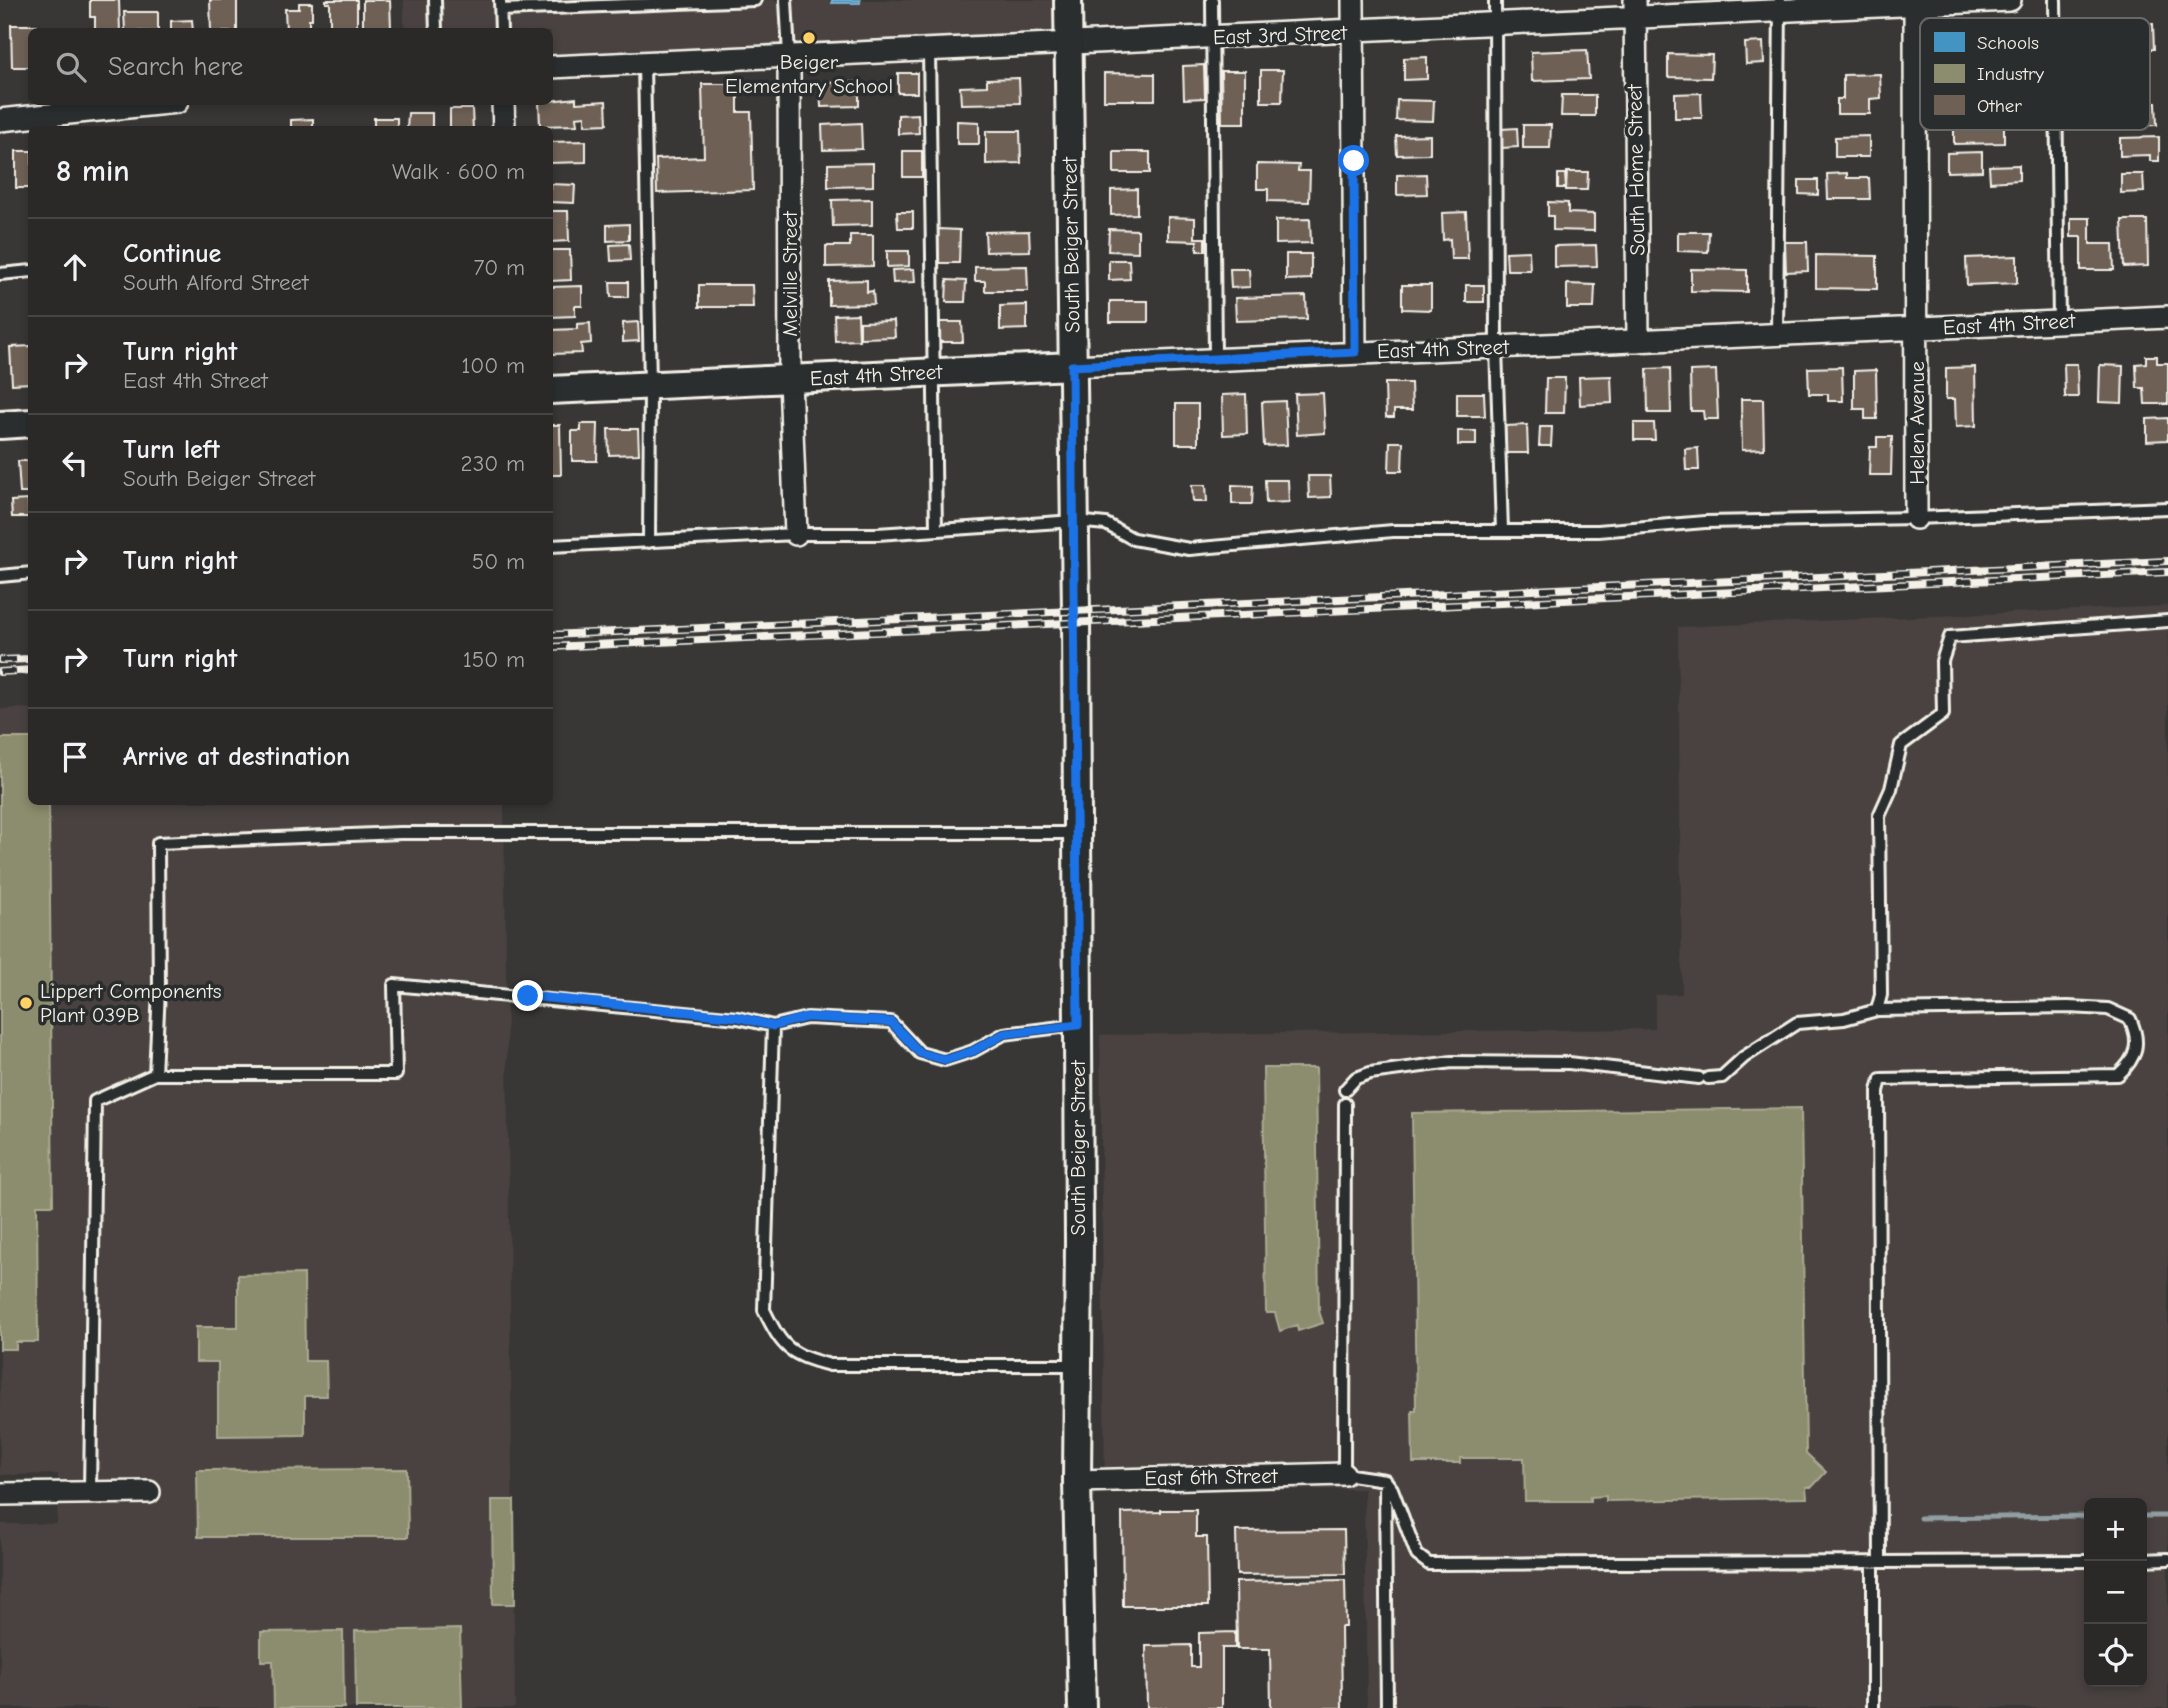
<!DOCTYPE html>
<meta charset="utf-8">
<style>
body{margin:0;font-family:"Comic Neue",sans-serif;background:#363534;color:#f1f3f6}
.controls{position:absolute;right:21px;bottom:21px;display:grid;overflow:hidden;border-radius:10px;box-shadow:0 4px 10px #0003}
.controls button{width:63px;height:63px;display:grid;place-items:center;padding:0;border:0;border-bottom:2px solid #464545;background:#2a2928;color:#f1f3f6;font:35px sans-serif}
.stop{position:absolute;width:21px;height:21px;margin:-16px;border:5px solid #1a73e8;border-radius:50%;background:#fff}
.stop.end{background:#1a73e8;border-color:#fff;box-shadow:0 2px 7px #0008}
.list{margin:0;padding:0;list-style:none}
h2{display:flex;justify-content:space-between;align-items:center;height:91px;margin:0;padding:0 28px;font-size:30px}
h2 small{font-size:23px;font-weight:400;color:#a5a6a8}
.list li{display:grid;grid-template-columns:46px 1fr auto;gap:21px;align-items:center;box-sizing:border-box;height:98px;padding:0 28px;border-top:2px solid #464545}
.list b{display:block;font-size:26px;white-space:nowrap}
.list p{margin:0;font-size:23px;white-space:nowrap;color:#a5a6a8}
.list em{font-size:23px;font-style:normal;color:#a5a6a8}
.icon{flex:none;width:38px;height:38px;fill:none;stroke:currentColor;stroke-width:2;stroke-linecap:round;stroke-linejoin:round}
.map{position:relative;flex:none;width:2168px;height:1708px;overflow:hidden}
.search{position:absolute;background:#2a2928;box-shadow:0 4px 10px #0003;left:28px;top:28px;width:525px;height:77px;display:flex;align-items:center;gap:18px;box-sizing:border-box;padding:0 24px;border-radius:10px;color:#a5a6a8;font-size:26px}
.panel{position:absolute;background:#2a2928;box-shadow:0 4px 10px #0003;left:28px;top:126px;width:525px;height:679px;border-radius:10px}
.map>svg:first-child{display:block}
</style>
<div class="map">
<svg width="2168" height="1708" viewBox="0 0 2168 1708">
<rect width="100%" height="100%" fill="#383736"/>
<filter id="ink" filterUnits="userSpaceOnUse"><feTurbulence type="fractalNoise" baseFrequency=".0143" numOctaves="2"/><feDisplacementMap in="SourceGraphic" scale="14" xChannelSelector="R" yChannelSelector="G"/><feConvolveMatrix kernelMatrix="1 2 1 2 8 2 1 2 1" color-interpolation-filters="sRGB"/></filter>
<g filter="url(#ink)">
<path fill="#48433f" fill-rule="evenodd" d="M404,0H1068V44L550,67V32L404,31Z
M2168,606V1708H1367L1364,1489L1105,1492L1100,1035L1655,1029V995L1682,994L1678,627ZM2089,1503H2142V1682H2089Z
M31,708L32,802H504L515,1708H0V1524H57L58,1474L0,1475V709Z"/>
<path fill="#4393c3" stroke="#78afce" stroke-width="2" d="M832,0H860V3H832Z"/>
<path fill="#8c8c6e" stroke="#abaa93" stroke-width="2" d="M0,738H32V802H49L53,1205H37L38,1342H16V1349H0Z
M1263,1068H1316L1319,1311L1323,1323L1298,1331L1297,1325L1280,1331L1275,1313H1266Z
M1801,1108L1806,1453L1826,1472L1812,1487H1806L1807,1498L1606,1501V1496L1590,1497V1501H1525L1524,1458H1460V1463H1413L1412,1410H1416L1412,1113Z
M304,1274L305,1361H326L327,1396H305V1435L218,1436V1362H196V1327H238V1275Z
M407,1469L408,1537H198L197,1470Z
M492,1500H514L515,1604H493Z
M460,1629L462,1708H356L355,1631Z
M343,1631L344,1708H274L273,1661H261V1632Z"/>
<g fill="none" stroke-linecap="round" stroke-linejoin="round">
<path stroke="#919ea2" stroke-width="5" d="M2142,1516H2168
M1920,1518L2089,1516"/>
</g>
<path fill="#6e6055" stroke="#f4f1e8" stroke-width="2" d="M90,0H119L120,32H95V17H90Z
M210,0H237V32H211Z
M326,0H357V32H330V3H326Z
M363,0H390L391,28H363Z
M299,3H312V19H309V32L286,30L285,9H299Z
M124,12H158V32L125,31Z
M192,20L193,32H171V21Z
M2153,24L2154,49L2110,50V25Z
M11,25H37V32H32V67H12Z
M1763,42L1764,63L1746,64L1745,43Z
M1587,50L1589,79L1532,81L1531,52Z
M1668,54L1712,55L1711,78L1668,77Z
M1427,57V79L1404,80V58Z
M1204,65L1205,98L1184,99L1183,66Z
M1261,70H1283L1282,102H1261Z
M1221,71H1245V123H1222Z
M898,73H917V93H898Z
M1104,73L1155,74V100H1104Z
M1880,74L1881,98L1870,99V114H1837V99H1843V75Z
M1019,78L1020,103L961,104L960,87L987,86V79Z
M859,82V106L821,107L820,83Z
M702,84H738V112H751L753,190L657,193L656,159L704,157Z
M1701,93L1702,118H1675V94Z
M1562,95H1595V116H1561Z
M576,98V103L606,101L607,124L585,125V116L576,117L577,125L540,126L539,102Z
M1397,100L1434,101L1433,121L1396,120Z
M2156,102L2157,125L2121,126L2120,103Z
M450,109H472L473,130H450Z
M408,113H432V130H407Z
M918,114L919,133L898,134V115Z
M374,118H397V130H374Z
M313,119V130H291V120Z
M957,121L979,122V144H957Z
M861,123L862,149L823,150L822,125Z
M2004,124V143L1954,144V125Z
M1523,125H1551L1550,148H1523Z
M1517,128L1518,147L1502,148L1501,129Z
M986,131H1020L1021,163L986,164Z
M1430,135V154L1397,155L1396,136Z
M1869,136V157H1835V137Z
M2159,137V161H2150V155L2120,156V138Z
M586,141V162L550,163V142Z
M16,151H32V188H16Z
M903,151H922V177H903Z
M1114,152H1150V173H1114Z
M1982,152V171L1947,172V153Z
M873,163V186L828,187V164Z
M1257,164L1299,165L1298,171H1310L1309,202L1268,201V189H1257Z
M2019,165V180L1990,182L1989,166Z
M1567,172H1588L1587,190H1566Z
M1847,173V178H1869L1870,199H1828L1827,174Z
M1426,174L1427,194L1397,195V175Z
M1558,174H1565L1566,188H1558Z
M2121,174H2143L2144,192L2121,193Z
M1799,180H1818V195L1799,194Z
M550,184L575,185L574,203L550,202Z
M1137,189V214L1111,215V190Z
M872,199V225L833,226L832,200Z
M1548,202L1568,203V213L1594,214V231L1553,230V216H1548Z
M550,211H568L569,241L550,242Z
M897,212H913V228H898Z
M1466,212L1468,259H1451L1450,239L1443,240L1442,213Z
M1168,217L1195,218V238H1205V251H1197V241L1168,240Z
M2071,218H2090V244H2113L2114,270H2081V237H2071Z
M1310,219L1311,243L1276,244V220Z
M2122,220H2147L2148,266L2124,267Z
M629,224V240L607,241V225Z
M938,229L960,230L959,263H937Z
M1109,229L1138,230V252L1108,251Z
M1029,231L1030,251L986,252L985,232Z
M1678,232H1709L1708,252L1678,251Z
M850,235H873V266L826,267V246H850Z
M1785,242H1807L1808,271L1786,272Z
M629,244L630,260L611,261L610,245Z
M1596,245L1597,266L1554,267V246Z
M550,250H570L571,280L550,281Z
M887,251H909V266L887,267Z
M1529,251L1530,270H1507L1506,252Z
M1286,254H1311V279L1286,280Z
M1816,255L1877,256V289L1816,288Z
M2017,256V283L1967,285L1966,258Z
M1109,260H1129L1130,279L1109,280Z
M1027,266L1028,291H985V281H975V267Z
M914,269L915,282L893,283L892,270Z
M1230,269H1249L1250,287L1231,288Z
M1691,269L1747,270V292L1691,291Z
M867,280V292L873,291L874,304L829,305V281Z
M947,280L966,281L965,302H946Z
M610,282H628V297H611Z
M1567,284L1595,285L1594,308H1567Z
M699,285H752L753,307H699Z
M1402,285H1431V310L1402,309Z
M1466,285H1484V302H1466Z
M582,286V306H575V316L550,317V287Z
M1306,296L1307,319L1236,321L1235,298Z
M1110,301H1148V322H1110Z
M1027,305V329L1000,330V306Z
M858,314L859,340L835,341L834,315Z
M894,321L895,337L860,338V322Z
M638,322L639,341L623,342V323Z
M937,322H962L963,342H938Z
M590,323L591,343L581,344L582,353L550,354V330L577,329V324Z
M32,346V383L12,384L10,347Z
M2146,356H2157V363H2168V404H2145L2144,388H2137L2136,364L2146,363Z
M2064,364H2077L2078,397H2065Z
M2100,365L2123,366L2122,403L2099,402Z
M1842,367L1843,401H1828V394H1809L1808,368Z
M1975,367L1976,426L1956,427L1955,399H1946V368Z
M1670,368L1671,413H1648L1647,369Z
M1716,370L1718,419H1704L1703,411H1691L1690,371Z
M1876,370L1877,419H1865V409H1854V371Z
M1611,376L1612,403L1580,405L1579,377Z
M1546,378H1565L1564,413H1545Z
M1385,383H1411L1412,410H1394V417H1386Z
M1323,393L1325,433L1297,435L1295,394Z
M1457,393H1484L1485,416H1457Z
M1246,394L1247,434L1223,435L1222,395Z
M1741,399H1763L1764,449L1742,450Z
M1285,401L1287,445L1264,446L1262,402Z
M1176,404H1198V444H1176Z
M2168,418V440L2147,441V419Z
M1634,423H1654L1655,440H1634Z
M581,424H598L597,461H572V431H581Z
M550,425H560L561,475H550Z
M1527,425L1528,453H1506L1505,426Z
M1540,427H1552L1551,446H1539Z
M608,429H638L639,454L609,455Z
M1458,431H1476V445H1458Z
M1877,437H1892L1891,475H1869L1870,447H1877Z
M1390,442H1403L1402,471H1389Z
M1698,448L1699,470H1686L1685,449Z
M18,461H32V493H20Z
M1308,476H1330L1331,497L1309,498Z
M1265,480H1288L1289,502L1266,503Z
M1192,485H1206L1207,502H1193Z
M1232,485L1253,486L1252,504H1232Z
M28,500L29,517H12L11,501Z
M1161,1510H1196V1537H1207L1208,1606H1123L1122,1513L1161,1512Z
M1344,1530L1345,1574L1237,1575L1236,1531Z
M1345,1580L1346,1627H1341L1342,1708H1271L1270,1649H1237L1236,1582Z
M1235,1632V1648H1222V1708H1147L1146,1646L1191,1645V1667H1199V1633Z"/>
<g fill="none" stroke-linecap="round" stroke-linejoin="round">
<defs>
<path id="service" d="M435,0L436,32
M500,0L501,32
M786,0L789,56
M1212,0L1215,359
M1495,0L1496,347L1502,530
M2055,0L2059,322
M501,10L755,0
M929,50L936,530
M644,63L650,385L649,542
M0,274L32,271
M1777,335L1780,0
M550,546L796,534H877L1075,521L1106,524L1133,539L1189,549L1393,531H1598L1705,522L1916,518L2168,508
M0,576L32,573
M1877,1010L2068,1007L2108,1009L2130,1019C2141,1042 2137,1058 2118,1075L1881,1079L1878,1091L1880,1562
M1077,1025L1004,1034L973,1051L945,1060L920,1053L891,1022L807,1018L773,1026L764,1310C783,1349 789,1354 830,1365H1078
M155,1074H396L394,985L738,1018L773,1026
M1708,1078L1722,1077L1744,1057L1797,1023L1844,1019L1877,1010L1881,995L1879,816L1891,789L1901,745L1943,714L1942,661L1950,637L2168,621
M1345,1090L1356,1078L1370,1073L1452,1062L1569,1063L1699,1078
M1345,1104L1344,1474L1385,1480L1392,1489L1417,1555L1429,1564L2089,1561
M1385,1480L1387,1708
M90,1493L95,1101L155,1074L159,990L158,843L400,833H1076
M2142,1560L2168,1559
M1873,1708V1562"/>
<path id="minor" d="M1353,0L1355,353
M1635,0L1638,341
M1915,0L1916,518
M789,56L790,379L796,534
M550,67L2010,0
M503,102L504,130
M0,120L177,102
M1072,366L2168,317
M1077,1481L1344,1474
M0,1494L149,1492"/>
<path id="tertiary" d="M1068,0L1076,611L1079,1242L1077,1481L1082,1708
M550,390L1072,366
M0,425L32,423"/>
</defs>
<use href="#service" stroke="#f4f1e8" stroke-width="16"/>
<use href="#minor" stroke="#f4f1e8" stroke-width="26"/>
<use href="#tertiary" stroke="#f4f1e8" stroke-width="32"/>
<use href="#service" stroke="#2a2d2e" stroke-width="10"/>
<use href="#minor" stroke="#2a2d2e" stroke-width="21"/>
<use href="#tertiary" stroke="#2a2d2e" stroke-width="26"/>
<defs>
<path id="rail" d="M550,635L2168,561
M550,647L2168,572
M0,660L32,659
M0,672L32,670"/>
</defs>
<use href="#rail" stroke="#f4f1e8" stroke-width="8"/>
<use href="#rail" stroke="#2a2d2e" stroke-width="5" stroke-dasharray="16" stroke-linecap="butt"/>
</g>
</g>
<g fill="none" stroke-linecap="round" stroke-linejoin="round" filter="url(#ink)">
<path stroke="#1a73e8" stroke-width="9" d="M528,996L738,1017L773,1026L807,1017L891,1022L920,1053L946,1060L973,1051L1004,1034L1078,1025L1072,366L1355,352L1354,161"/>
</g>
<g fill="#ffd166" stroke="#2a2d2e" stroke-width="2.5">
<circle cx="809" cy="38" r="7"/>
<circle cx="26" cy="1003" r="7"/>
</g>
<g text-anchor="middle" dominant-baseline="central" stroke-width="7" stroke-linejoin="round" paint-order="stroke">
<g font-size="21" fill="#f4f1e8" stroke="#2a2d2e">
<text transform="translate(1280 35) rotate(-2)">East 3rd Street</text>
<text transform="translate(1636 170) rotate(-91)">South Home Street</text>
<text transform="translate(1071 245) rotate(-91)">South Beiger Street</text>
<text transform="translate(790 274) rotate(-90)">Melville Street</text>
<text transform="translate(2009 324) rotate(-3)">East 4th Street</text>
<text transform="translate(1443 349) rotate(-2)">East 4th Street</text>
<text transform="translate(876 375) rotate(-3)">East 4th Street</text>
<text transform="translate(1917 423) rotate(-90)">Helen Avenue</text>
<text transform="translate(1078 1148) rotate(-90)">South Beiger Street</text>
<text transform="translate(1211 1477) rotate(-1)">East 6th Street</text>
</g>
<g font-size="21" fill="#f4f1e8" stroke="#2a2d2e">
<text x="809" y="62">Beiger<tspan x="809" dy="24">Elementary School</tspan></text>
<text x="40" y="991" text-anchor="start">Lippert Components<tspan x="40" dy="24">Plant 039B</tspan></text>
</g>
</g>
<rect x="1920" y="18" width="230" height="112" rx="10" fill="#2a2d2e" stroke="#676866" stroke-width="2"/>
<rect x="1934" y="32" width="31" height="20" fill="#4393c3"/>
<rect x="1934" y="64" width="31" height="19" fill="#8c8c6e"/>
<rect x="1934" y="95" width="31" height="20" fill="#6e6055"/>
<g font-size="19" fill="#f4f1e8">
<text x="1977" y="49">Schools</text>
<text x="1977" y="80">Industry</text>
<text x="1977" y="112">Other</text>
</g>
</svg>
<div class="controls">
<button>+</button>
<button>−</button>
<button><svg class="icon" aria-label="locate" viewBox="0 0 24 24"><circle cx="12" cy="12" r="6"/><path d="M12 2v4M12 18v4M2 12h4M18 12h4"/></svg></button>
</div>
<div class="stop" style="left:1354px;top:161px"></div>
<div class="stop end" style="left:528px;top:996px"></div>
<div class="search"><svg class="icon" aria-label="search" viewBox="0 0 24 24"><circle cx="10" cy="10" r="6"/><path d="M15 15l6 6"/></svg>Search here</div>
<section class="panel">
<h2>8 min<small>Walk · 600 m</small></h2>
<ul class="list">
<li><svg class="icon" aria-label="ahead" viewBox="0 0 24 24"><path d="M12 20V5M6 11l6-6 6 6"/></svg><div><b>Continue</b><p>South Alford Street</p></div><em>70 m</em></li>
<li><svg class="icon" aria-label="right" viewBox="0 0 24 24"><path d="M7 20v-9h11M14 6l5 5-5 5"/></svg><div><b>Turn right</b><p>East 4th Street</p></div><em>100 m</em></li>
<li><svg class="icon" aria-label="left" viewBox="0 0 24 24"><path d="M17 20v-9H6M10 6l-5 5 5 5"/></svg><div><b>Turn left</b><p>South Beiger Street</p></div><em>230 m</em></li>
<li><svg class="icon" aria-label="right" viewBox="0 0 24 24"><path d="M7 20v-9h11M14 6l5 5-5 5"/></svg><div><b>Turn right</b></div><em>50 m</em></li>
<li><svg class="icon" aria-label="right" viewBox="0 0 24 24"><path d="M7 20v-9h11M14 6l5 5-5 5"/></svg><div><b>Turn right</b></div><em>150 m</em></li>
<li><svg class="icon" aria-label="arrive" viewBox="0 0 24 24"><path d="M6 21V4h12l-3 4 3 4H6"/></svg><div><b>Arrive at destination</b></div></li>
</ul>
</section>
</div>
